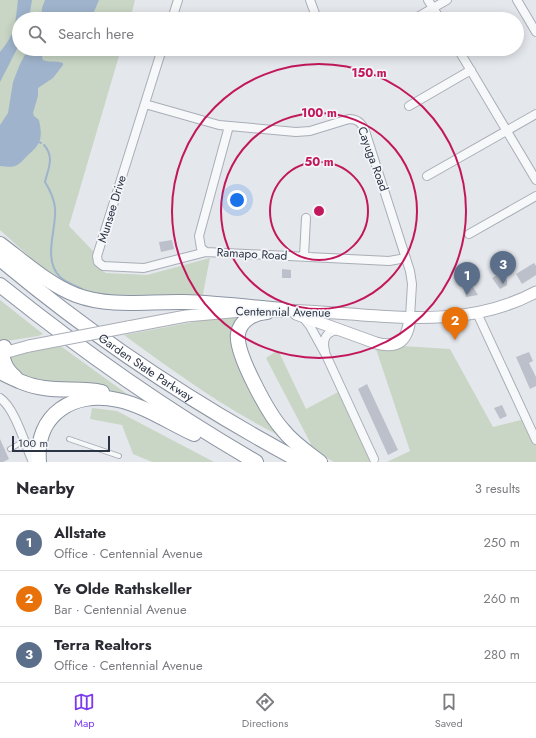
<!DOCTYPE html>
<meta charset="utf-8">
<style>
body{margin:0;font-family:Jost,sans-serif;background:#f2f2f3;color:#2b2b33}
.scale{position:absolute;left:12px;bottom:10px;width:98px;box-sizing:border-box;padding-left:4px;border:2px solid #2b3445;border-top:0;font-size:11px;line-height:14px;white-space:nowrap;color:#2b3445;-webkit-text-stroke:3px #f4f6f9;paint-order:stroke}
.you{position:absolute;left:237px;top:200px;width:14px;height:14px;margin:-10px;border:3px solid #fff;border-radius:50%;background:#1a73e8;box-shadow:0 0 0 6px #1a73e833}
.badge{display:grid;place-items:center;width:26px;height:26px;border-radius:50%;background:#7c3aed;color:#fff;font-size:13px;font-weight:700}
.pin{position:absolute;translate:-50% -33px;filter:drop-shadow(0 1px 2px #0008)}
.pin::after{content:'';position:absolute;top:21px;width:14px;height:12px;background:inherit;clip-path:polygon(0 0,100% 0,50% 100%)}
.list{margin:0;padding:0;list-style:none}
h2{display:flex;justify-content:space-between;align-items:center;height:52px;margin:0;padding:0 16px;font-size:17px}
h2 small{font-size:13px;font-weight:400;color:#7c7c81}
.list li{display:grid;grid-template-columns:26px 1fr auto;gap:12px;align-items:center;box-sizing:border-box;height:56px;padding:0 16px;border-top:1px solid #e1e1e2}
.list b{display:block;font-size:15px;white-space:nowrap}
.list p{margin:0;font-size:13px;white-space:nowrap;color:#7c7c81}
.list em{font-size:13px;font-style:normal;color:#7c7c81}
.icon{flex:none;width:22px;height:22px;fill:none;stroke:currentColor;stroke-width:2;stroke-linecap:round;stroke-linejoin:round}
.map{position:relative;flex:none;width:536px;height:462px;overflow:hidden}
.search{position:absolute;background:#fff;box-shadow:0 2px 10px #0003;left:12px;right:12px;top:12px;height:44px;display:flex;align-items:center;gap:10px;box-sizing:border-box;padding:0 14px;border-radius:22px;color:#7c7c81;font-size:15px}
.sheet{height:220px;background:#fff}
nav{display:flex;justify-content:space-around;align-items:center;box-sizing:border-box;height:56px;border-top:1px solid #e1e1e2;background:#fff;font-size:11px;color:#7c7c81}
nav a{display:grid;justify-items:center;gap:2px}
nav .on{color:#7c3aed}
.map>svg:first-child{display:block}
</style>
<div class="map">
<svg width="536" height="462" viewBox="0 0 536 462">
<rect width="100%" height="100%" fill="#e4e7ec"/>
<path fill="#c9d6c5" d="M0,0H135L130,19H19V49H121L69,226L93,251L96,267L106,273L147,275L210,258L202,299L107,297L78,290L54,279L0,230Z
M0,300L43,334L38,336L0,342Z
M243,317L237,327L278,435C223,407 173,371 124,335L204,320Z
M55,346L62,347L127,394V396L98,386L36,381L21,376L7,357Z
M402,346L450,349L493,427L525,419L536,442V462H387L410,451L376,349Z
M278,350L306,409L340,391L372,462H334L305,446L311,444L266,358Z
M92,408L117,411L214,462H152L133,454L122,425L90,419Z"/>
<path fill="#9fb4cc" d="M18,0H32L29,19H19V45L0,82V52C16,33 15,24 18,0Z
M45,0H99L91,19H41L42,8Z
M28,49H47L42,57L43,60C49,63 56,60 63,63V65L53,78L38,88V96L33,113L34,116L39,120C43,139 41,144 27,156C17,167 15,168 0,166V125L8,113L13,82L20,64Z"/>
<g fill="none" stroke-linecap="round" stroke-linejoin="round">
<path stroke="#9fb4cc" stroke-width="2" d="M39,142L41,143
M44,145C55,157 48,169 45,182C50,190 54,198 55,208C57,229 42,259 60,277C65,282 75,286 82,289"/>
</g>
<path fill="#bbc0ca" d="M172,240L174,249L161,252L159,242Z
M534,263L536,266V275L522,284L516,274Z
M282,269L291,270V278H282Z
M501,273L507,280V285L500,289L492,278Z
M470,282L478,295L466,297L463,286Z
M529,352L533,361L529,363L536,377V386L530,389L516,357Z
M367,384L398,450L388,455L358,389Z
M502,405L507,416L500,419L494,408Z
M0,439L9,459L3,462H0Z"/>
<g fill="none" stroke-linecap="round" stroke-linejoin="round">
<defs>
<path id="lane" d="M69,439L119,456
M10,449L24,441"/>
<path id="street" d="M310,0L317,19
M428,0L440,19
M517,0L536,32
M172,19L178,0
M414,19L447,0
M162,49L97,256L98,262L103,266L144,268L206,252L389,261L406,258
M458,49L536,180
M145,104L219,125L296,132L310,131L349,119C358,119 362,123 365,131L410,271L412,284L410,317
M409,106L471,70
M427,176L536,114
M469,234L536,196
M206,252L201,248L199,236L229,126
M304,256L306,218
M477,313L536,440
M303,317L310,326L326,355L374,459
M325,351C322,339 326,331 339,330
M0,398C15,408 25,445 33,462"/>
<path id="secondary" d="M275,310C363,310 454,336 536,292
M296,314L376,343C399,349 408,340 410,317
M128,327L186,316L242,311
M0,354L29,346"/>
<g id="highway">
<path d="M0,244C24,262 48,284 76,295C111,308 148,301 184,302C217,303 249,307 282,310"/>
<path id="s1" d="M0,259C93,337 195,405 302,462"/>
<path d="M0,285C81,350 166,410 256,462"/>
<path d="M267,312C254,313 240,320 238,334C235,353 269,415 283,430C293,443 307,452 320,462"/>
<path d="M4,347C0,358 6,370 15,377"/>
<path d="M0,372C14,379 28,386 44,388C63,391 83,388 102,392"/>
<path d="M39,462C35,414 74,390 118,400C143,405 170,423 194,434"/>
</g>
</defs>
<use href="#lane" stroke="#a9aeb7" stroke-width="6"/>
<use href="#street" stroke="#a9aeb7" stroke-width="10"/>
<use href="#secondary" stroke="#a9aeb7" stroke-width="13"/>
<use href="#highway" stroke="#8b94a3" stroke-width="16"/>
<use href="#lane" stroke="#f7f8fa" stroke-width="4"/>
<use href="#street" stroke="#f7f8fa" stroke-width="8"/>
<use href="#secondary" stroke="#fff" stroke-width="11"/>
<use href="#highway" stroke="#fff" stroke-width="14"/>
<defs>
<path id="secondary-bridge" d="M29,346L128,327"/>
</defs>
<use href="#secondary-bridge" stroke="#a9aeb7" stroke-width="13" stroke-linecap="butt"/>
<use href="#secondary-bridge" stroke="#fff" stroke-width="11"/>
</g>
<g fill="none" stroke="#c2185b" stroke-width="2">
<circle cx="319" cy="211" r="49"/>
<circle cx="319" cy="211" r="98"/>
<circle cx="319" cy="211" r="147"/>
</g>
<g text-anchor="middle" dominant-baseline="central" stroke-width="3.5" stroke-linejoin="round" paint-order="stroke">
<g font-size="12" fill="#2b3445" stroke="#f4f6f9">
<text transform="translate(373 159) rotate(70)">Cayuga Road</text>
<text transform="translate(112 209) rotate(-73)">Munsee Drive</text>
<text transform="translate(252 254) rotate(3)">Ramapo Road</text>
<text transform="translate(283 312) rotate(1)">Centennial Avenue</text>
<text stroke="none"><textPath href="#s1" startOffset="182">Garden State Parkway</textPath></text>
</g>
</g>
<circle cx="319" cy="211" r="6" fill="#c2185b" stroke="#f4f6f9" stroke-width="2"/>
<g font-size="12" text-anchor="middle" font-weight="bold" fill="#c2185b" stroke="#f4f6f9" stroke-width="3.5" stroke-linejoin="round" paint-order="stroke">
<text x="369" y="77">150 m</text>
<text x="319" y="117">100 m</text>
<text x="319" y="166">50 m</text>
</g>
</svg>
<div class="scale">100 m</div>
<div class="you"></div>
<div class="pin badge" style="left:467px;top:295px;background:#5c6f8a">1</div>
<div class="pin badge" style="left:455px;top:340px;background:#e8710a">2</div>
<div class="pin badge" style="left:503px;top:284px;background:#5c6f8a">3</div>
<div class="search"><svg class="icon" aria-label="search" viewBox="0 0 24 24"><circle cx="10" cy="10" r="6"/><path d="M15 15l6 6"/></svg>Search here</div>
</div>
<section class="sheet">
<h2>Nearby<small>3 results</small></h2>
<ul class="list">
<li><span class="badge" style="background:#5c6f8a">1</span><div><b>Allstate</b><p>Office · Centennial Avenue</p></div><em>250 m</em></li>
<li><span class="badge" style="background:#e8710a">2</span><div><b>Ye Olde Rathskeller</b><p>Bar · Centennial Avenue</p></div><em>260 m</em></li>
<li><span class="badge" style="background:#5c6f8a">3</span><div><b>Terra Realtors</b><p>Office · Centennial Avenue</p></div><em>280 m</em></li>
</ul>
</section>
<nav>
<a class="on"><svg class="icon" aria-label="map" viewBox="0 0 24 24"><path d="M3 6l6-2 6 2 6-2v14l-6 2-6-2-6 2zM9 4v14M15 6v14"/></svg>Map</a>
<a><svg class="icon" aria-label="directions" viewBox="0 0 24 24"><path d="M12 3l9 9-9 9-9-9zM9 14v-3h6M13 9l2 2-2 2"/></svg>Directions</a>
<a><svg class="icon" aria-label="saved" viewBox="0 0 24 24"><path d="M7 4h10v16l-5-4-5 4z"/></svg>Saved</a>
</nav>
